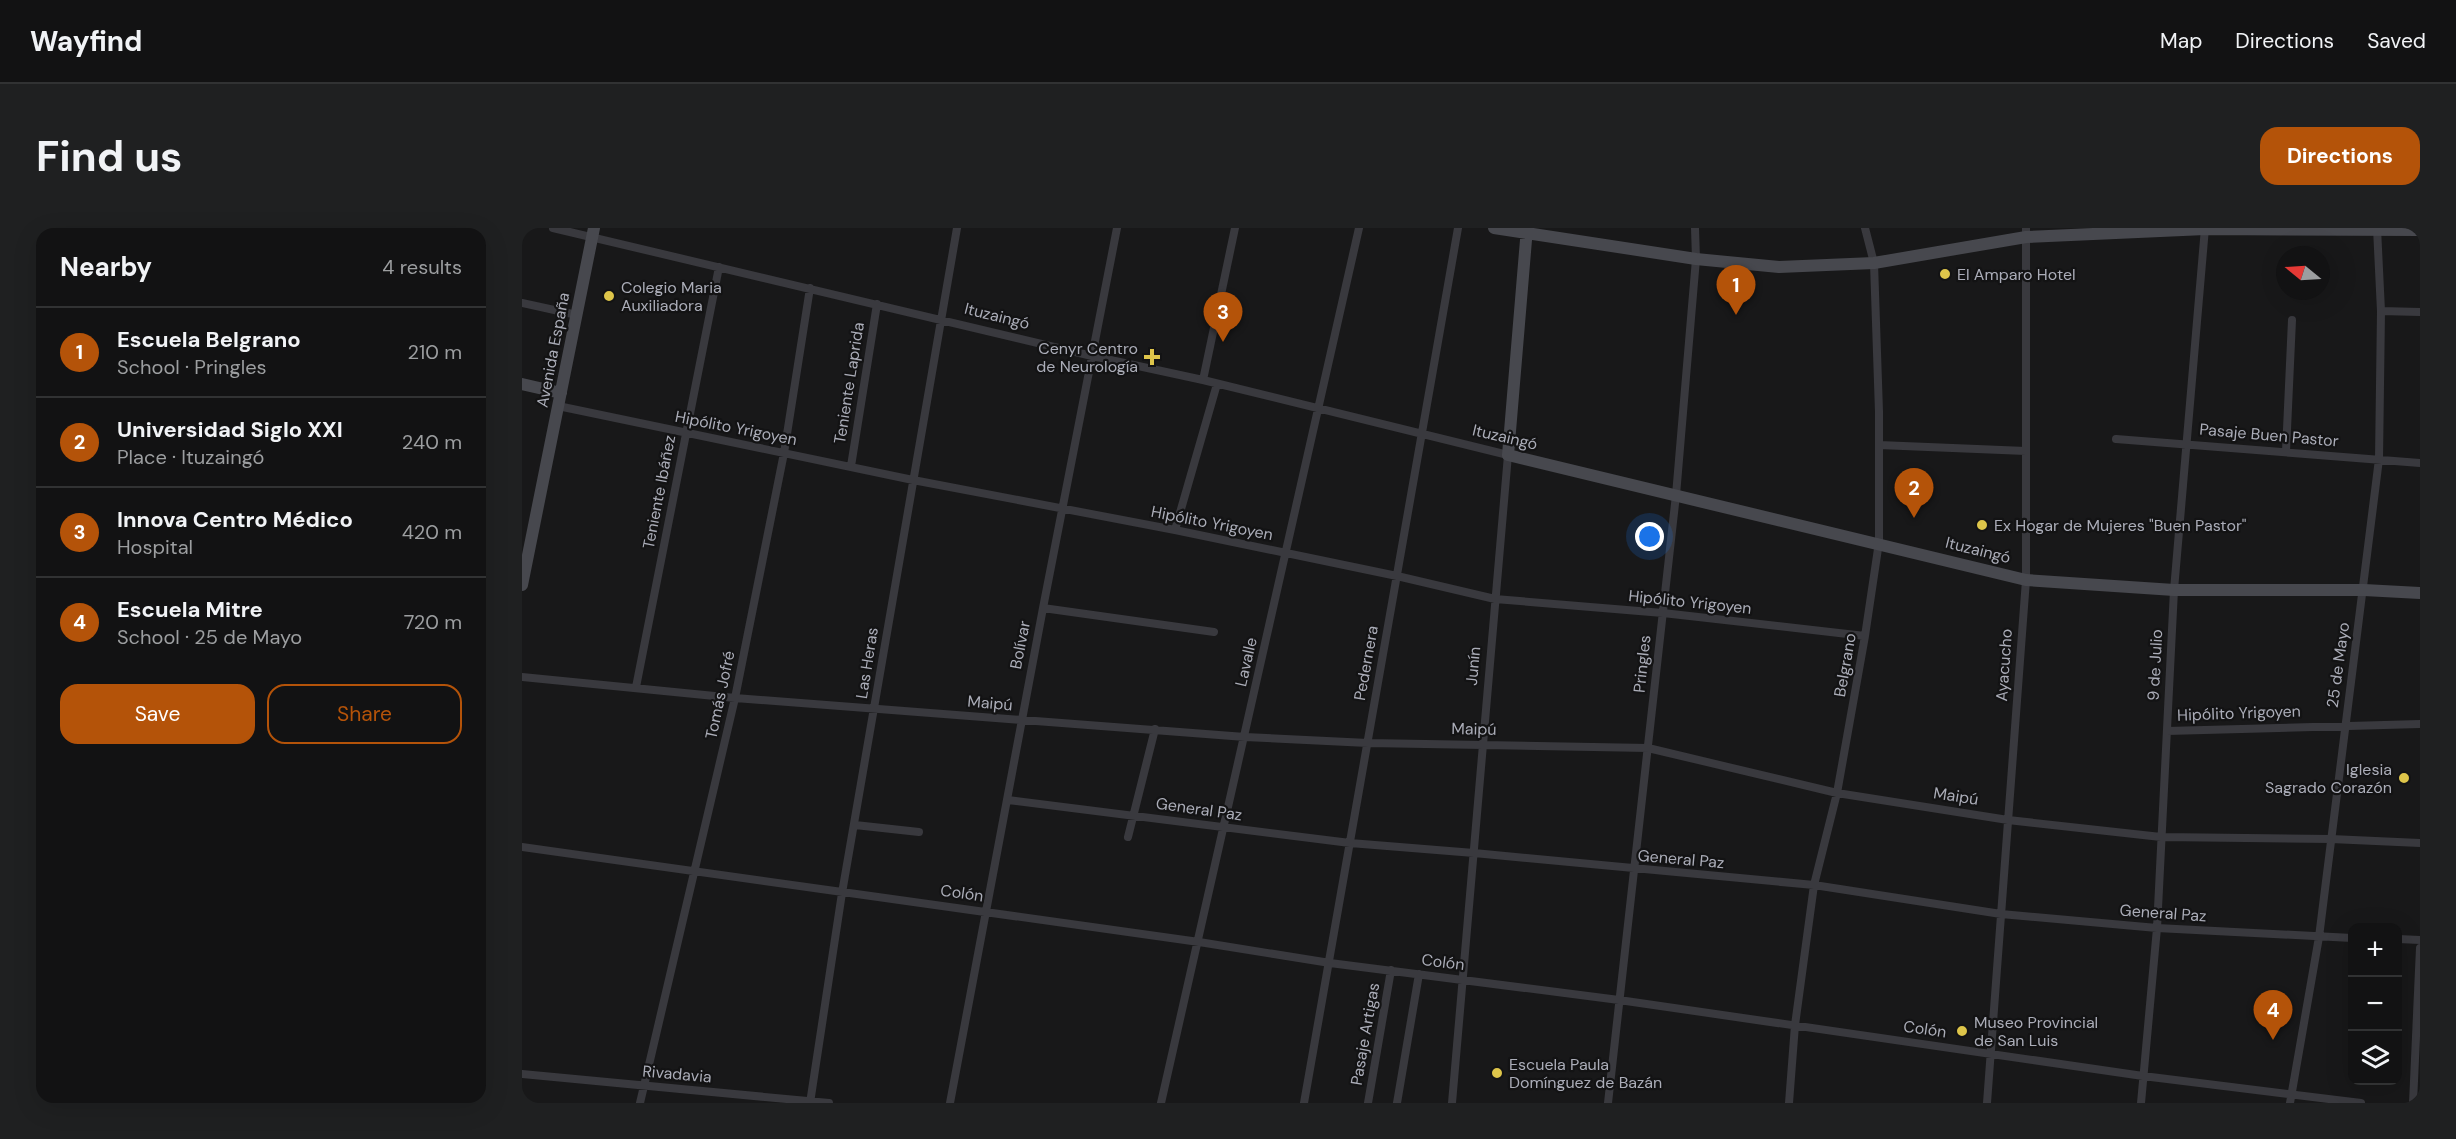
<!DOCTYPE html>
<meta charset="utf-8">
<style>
body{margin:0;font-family:"DM Sans",sans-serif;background:#1f2021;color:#f1f3f6}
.controls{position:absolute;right:18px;bottom:18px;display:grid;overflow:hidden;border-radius:12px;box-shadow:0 6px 24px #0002}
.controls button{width:54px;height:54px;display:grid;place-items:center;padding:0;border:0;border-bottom:2px solid #313233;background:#121213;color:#f1f3f6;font:30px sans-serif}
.compass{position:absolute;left:1754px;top:18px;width:54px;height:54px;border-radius:50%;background:#121213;box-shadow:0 6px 24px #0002;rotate:288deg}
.you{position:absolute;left:1128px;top:309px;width:21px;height:21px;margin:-15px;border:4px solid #fff;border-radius:50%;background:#1a73e8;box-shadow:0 0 0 9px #1a73e833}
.badge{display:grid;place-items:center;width:39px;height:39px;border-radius:50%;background:#b45309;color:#fff;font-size:20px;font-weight:700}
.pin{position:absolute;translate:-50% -50px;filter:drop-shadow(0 2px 3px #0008)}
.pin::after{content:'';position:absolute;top:32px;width:21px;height:18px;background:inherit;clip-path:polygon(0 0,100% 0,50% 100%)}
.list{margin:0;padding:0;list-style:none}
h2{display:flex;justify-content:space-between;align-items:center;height:78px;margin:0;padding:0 24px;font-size:26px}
h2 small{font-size:20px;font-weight:400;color:#9c9ea0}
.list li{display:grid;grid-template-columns:39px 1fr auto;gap:18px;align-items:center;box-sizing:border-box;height:90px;padding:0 24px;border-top:2px solid #313233}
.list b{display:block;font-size:22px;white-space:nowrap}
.list p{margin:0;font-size:20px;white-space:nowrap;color:#9c9ea0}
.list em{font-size:20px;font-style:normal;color:#9c9ea0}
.actions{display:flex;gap:12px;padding:18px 24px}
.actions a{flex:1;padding:14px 0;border:2px solid #b45309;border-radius:18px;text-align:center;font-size:21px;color:#b45309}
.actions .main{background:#b45309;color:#fff}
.icon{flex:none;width:33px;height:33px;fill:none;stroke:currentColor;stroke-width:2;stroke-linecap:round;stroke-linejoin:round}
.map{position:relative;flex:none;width:1898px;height:875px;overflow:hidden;border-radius:18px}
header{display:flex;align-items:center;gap:36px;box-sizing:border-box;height:84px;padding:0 30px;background:#121213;border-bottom:2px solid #313233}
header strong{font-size:28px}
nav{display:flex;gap:33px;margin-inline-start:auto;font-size:21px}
.intro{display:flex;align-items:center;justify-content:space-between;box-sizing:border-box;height:144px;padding:0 36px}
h1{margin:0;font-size:42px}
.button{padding:15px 27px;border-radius:18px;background:#b45309;color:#fff;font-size:21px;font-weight:700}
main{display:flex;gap:36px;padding:0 36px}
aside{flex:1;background:#121213;border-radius:18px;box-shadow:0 6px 24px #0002}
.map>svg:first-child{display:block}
</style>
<header>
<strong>Wayfind</strong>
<nav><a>Map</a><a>Directions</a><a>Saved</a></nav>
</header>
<div class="intro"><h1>Find us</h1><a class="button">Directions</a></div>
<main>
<aside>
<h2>Nearby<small>4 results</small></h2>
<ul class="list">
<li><span class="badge">1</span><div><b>Escuela Belgrano</b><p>School · Pringles</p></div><em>210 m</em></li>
<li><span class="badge">2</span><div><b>Universidad Siglo XXI</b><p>Place · Ituzaingó</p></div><em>240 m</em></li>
<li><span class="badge">3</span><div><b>Innova Centro Médico</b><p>Hospital</p></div><em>420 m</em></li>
<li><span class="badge">4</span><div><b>Escuela Mitre</b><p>School · 25 de Mayo</p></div><em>720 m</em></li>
</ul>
<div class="actions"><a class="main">Save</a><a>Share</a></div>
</aside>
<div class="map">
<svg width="1898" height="875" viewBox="0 0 1898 875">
<rect width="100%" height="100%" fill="#181819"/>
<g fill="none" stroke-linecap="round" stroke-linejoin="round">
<path stroke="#39393e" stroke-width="8" d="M31,0L570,128L681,152L986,227L930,875
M0,75L55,87
M1859,83L1898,84
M681,152L713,0
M36,178L391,252L653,302L875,348L973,371L1141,385L1343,408
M1594,211L1898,235
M1357,217L1504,223
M1764,223L1770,92
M329,238L355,76
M653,302L695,156
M521,380L692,404
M0,449L213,470L723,509L846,515L1126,520L1315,565L1486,592L1639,609L1809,611L1898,615
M114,459L197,39
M1645,503L1898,496
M486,572L828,615L952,625L1292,657L1479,686L1635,700L1830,710
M333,597L397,604
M606,609L633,501
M0,619L677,714L808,735L1097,772L1621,848L1839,875
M1876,711L1898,712
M0,846L307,875
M118,875L213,470L262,225L288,60
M288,875L320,665L435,0
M428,875L521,380L595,0
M639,875L837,0
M782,875L936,0
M846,875L869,742
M875,875L897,746
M1086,875L1154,267L1174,31L1173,0
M1267,875L1273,797L1292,657L1315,565L1343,408L1357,314V184L1352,35L1343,0
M1465,875L1504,352V0
M1619,875L1635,700L1652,362L1683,0
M1768,875L1797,709L1857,231L1859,83L1855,0
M1891,875L1898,720"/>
<path stroke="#47484e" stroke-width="12" d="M972,0L1174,31L1257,39L1352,35L1504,9L1683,1L1898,2
M1005,0L986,227L1504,352L1652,362H1842L1898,365
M0,156L39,165
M0,357L72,0"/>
</g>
<g fill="#dec54a" stroke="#131314" stroke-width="2">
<circle cx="1423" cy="46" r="6"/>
<circle cx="87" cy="68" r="6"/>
<path d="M627 120h6v6h6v6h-6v6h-6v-6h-6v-6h6z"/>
<circle cx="1460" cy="297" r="6"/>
<circle cx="1882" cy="550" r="6"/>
<circle cx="1440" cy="803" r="6"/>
<circle cx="975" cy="845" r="6"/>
</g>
<g text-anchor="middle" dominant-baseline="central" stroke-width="4.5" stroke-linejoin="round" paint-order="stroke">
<g font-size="16" fill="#abadb8" stroke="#131314" text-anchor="start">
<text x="1435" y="46">El Amparo Hotel</text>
<text x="99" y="59">Colegio Maria<tspan x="99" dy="18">Auxiliadora</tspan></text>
<text x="616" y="120" text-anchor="end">Cenyr Centro<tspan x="616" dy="18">de Neurología</tspan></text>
<text x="1472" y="297">Ex Hogar de Mujeres "Buen Pastor"</text>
<text x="1870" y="541" text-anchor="end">Iglesia<tspan x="1870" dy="18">Sagrado Corazón</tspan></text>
<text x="1452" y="794">Museo Provincial<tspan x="1452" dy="18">de San Luis</tspan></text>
<text x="987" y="836">Escuela Paula<tspan x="987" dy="18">Domínguez de Bazán</tspan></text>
</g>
<g font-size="16" fill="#abadb8" stroke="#131314">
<text transform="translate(475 88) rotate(14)">Ituzaingó</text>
<text transform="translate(31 122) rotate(-79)">Avenida España</text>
<text transform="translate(327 155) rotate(-81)">Teniente Laprida</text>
<text transform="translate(214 200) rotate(11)">Hipólito Yrigoyen</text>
<text transform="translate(1747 207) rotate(5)">Pasaje Buen Pastor</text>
<text transform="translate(983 209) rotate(13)">Ituzaingó</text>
<text transform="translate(137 264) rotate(-79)">Teniente Ibáñez</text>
<text transform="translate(690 295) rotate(11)">Hipólito Yrigoyen</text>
<text transform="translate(1456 322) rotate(14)">Ituzaingó</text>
<text transform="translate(1168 374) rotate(6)">Hipólito Yrigoyen</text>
<text transform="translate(498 417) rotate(-79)">Bolívar</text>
<text transform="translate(724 434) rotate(-77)">Lavalle</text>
<text transform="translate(345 435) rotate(-81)">Las Heras</text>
<text transform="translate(844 435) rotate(-80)">Pedernera</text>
<text transform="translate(1120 436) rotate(-84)">Pringles</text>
<text transform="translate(1323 437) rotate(-80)">Belgrano</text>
<text transform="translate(1482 437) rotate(-86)">Ayacucho</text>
<text transform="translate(1633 437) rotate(-87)">9 de Julio</text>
<text transform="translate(1816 437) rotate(-82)">25 de Mayo</text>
<text transform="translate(951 438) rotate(-85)">Junín</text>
<text transform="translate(198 467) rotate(-78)">Tomás Jofré</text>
<text transform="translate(468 475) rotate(5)">Maipú</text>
<text transform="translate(1717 485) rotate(-2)">Hipólito Yrigoyen</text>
<text transform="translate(952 501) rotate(1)">Maipú</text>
<text transform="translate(1434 568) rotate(9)">Maipú</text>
<text transform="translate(677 581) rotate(8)">General Paz</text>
<text transform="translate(1159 631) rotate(5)">General Paz</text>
<text transform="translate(440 665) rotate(8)">Colón</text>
<text transform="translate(1641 685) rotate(4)">General Paz</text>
<text transform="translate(921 734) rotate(7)">Colón</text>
<text transform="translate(1403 801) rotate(8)">Colón</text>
<text transform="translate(843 806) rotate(-80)">Pasaje Artigas</text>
<text transform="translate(155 846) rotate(5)">Rivadavia</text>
</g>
</g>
</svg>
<div class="controls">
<button>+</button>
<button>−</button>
<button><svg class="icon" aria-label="layers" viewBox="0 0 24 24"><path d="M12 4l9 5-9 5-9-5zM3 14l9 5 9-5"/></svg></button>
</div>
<svg class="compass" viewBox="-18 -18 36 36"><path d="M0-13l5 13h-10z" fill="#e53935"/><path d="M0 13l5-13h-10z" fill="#9c9ea0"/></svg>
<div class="you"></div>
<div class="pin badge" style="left:1214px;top:87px">1</div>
<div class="pin badge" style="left:1392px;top:290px">2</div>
<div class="pin badge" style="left:701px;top:114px">3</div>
<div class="pin badge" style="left:1751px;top:812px">4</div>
</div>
</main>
